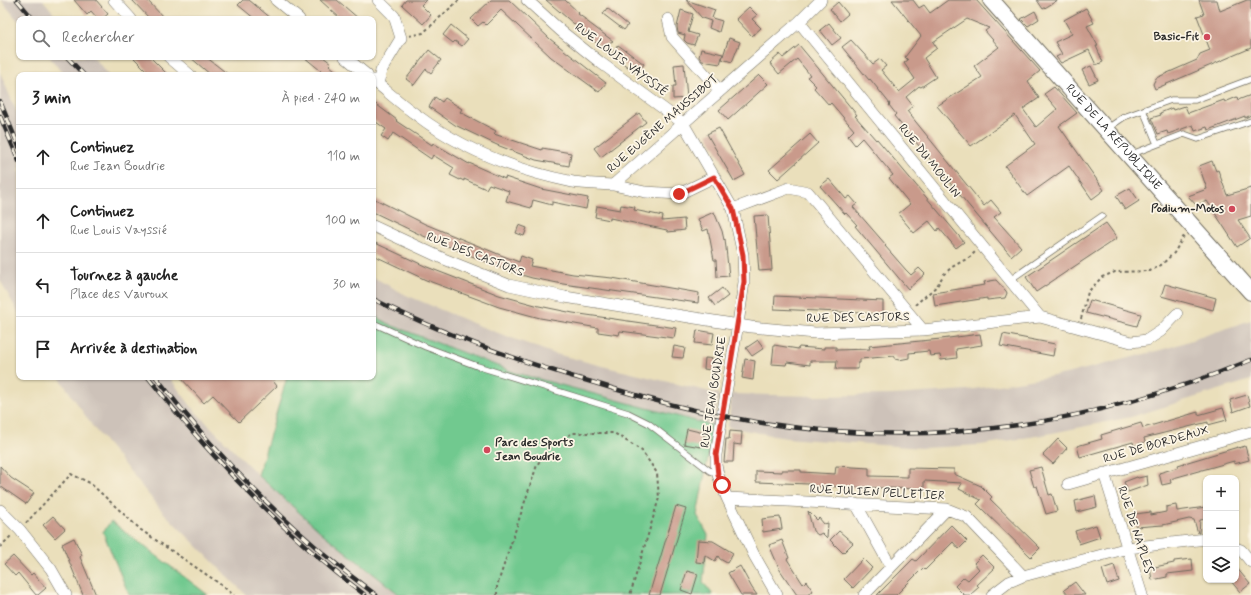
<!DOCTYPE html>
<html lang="fr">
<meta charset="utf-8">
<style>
body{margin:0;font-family:Mynerve,sans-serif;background:#f6f6f6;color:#222}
.controls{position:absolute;right:12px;bottom:12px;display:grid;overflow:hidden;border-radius:8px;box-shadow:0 1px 3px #0004}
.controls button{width:36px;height:36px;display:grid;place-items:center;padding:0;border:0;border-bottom:1px solid #e0e0e0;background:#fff;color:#222;font:20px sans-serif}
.stop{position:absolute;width:12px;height:12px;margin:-9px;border:3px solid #d93025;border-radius:50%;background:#fff}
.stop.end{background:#d93025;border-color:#fff;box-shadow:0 1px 4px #0008}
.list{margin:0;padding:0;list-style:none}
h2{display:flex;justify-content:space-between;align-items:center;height:52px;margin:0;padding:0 16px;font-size:17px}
h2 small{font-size:13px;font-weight:400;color:#767676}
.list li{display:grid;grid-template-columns:26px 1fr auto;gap:12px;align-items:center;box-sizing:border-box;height:64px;padding:0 16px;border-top:1px solid #e0e0e0}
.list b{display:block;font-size:15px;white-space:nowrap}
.list p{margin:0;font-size:13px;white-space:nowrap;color:#767676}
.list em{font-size:13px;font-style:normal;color:#767676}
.icon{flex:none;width:22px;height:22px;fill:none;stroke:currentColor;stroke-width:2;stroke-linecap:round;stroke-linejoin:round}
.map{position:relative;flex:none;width:1251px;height:595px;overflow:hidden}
.search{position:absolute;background:#fff;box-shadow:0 1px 3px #0004;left:16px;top:16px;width:360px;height:44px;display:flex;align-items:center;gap:10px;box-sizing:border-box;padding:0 14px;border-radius:8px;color:#767676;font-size:15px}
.panel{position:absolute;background:#fff;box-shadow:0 1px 3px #0004;left:16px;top:72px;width:360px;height:308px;border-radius:8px}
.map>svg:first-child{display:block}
</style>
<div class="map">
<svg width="1251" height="595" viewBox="0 0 1251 595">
<rect width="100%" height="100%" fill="#fcf5e5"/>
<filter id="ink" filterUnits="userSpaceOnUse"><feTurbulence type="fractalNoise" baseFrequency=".025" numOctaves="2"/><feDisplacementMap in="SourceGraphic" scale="8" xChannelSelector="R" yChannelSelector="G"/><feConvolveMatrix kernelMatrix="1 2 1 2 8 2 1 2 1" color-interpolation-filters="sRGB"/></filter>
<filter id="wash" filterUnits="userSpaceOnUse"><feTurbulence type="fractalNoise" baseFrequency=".012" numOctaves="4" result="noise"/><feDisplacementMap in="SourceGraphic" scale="16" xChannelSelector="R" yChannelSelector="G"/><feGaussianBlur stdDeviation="0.9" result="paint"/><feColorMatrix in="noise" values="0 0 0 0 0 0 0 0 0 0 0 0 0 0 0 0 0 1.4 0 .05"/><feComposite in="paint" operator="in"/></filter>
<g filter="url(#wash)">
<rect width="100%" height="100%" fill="#eadfbb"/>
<path fill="#cdc2b9" d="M1,0H43L59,19H19V22Z
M49,57H93L109,75H65Z
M0,72L19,118V314L0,280Z
M373,277L406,295L477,325L552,353L606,367L719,394L714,426L516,373L393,326L373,315Z
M1251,320V380L1131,417L1042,435L981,445L922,448L786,438L728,427L732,394L815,396L893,395L968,390L1066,374L1168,348Z
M59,377H169L194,410L258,475L400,595H246L162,511L93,427Z"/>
<path fill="#71c98f" stroke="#4e7a5d" d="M373,315L393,326L516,373L714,426L697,515L708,535L703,582L713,595H400L322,533L258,475L287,377H373Z
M111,521L208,595H129L103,532Z"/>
<g id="blocks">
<path fill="#c99a8b" d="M74,0H96L108,14L102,19H98L91,11L87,15Z
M132,0H147L165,19H150Z
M243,0H249L272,19H255L238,5Z
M320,0H337L359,19H341Z
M406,0H426L421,5L431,15L423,24L402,5Z
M491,0H509L550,39L606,83L599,92L551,57L501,10L486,25L483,22L478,26L471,19Z
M546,0H565L579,13L578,14L585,19V20L613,41L601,47Z
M686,0L715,10L712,18L722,21L719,32L709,28L711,21L702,18Z
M892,0H913L919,8L924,5L930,13L948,0H976L1040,71L1028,81L1039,98L1023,109L1036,127L1057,109L1044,94L1054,87L1077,113L1059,126L1104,190L1092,199L1069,166L1027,196L1005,166L1035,144L1015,115L971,146L937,106L982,77L974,66L999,47L985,31L989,28L967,19L933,42L937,48L924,58L936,77L921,87L919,86L906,97L913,106L907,111L984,206L991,200L1001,212L994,217L1021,247L1011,256L894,116L896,114L889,105L890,104L870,79L869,80L842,47L851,40L873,64L880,59L886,66L881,70L899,92L915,79L904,63L908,60L905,57L921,36Z
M1037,0H1058L1043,9Z
M1199,0H1217L1220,11L1247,0H1251V48L1155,89L1153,84L1156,78L1197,60L1200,54L1210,50L1197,16L1204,14Z
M838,2L848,14L840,21L830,9Z
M749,7L757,15L752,19L761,28L752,36L736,19Z
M607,8L628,25L624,30L603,14Z
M1086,8L1094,23L1087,26L1098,46H1096L1103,62L1096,65L1089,50L1061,63L1056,57L1062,54L1055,42L1072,34L1064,20Z
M681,10L693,14L688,32L698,35L694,45L687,43L684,40L685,35L678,33L677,27Z
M1035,11L1039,19L1028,26L1021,19Z
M829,23L841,38L832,45L820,30Z
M451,25L468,39L462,46L455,41L453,43L443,35Z
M729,38L740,42L732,62L722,59Z
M618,45L644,64L638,74L611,55Z
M799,45L857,115L855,116L876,140L877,139L964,242L956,248L939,228L937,231L929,221L914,233L898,214L910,204L889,178L893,175L862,138L855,145L848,136L854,130L831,103L829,105L814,88L816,86L807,77L810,75L797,59L779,74L770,63L780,54L783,58Z
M701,49L723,54L720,64L702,61L699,57Z
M429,50L441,60L431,73L426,69L414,85L406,79Z
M133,57H150L168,75H151Z
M190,57H206L229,75H211Z
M304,57H323L331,63L329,65L341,75H326Z
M684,64L687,98L673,99V86H676L674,65Z
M1091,66L1098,80L1089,84L1082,70Z
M759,75L768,84L728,120L719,110Z
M1251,95V115L1245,118V116L1208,130L1207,127L1195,131L1193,125L1168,134L1167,131L1158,134L1151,118L1161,115L1160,113L1172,108L1173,110L1185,106L1188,113L1224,100L1225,102L1237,97L1238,100Z
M435,97L442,102L445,98L462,109L460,112L496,131L494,134L542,150V148L571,153L569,166L536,160L497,145L455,125L429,107Z
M373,102L397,120L396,121L432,145L433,143L469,164V163L505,179V177L541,189L588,198L586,209L552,202V205L533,200L531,208L506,201L509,191L489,184L486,189L464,179V181L460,179V180L450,175L454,168L433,155L431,159L393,133L388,141L381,136L386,129L373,120Z
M639,113L646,122L601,157L594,148Z
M719,128L745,175L734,181L707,134Z
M810,134L818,143L778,179L769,170Z
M1212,161L1216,171L1218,170L1227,195L1251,188V216L1238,220L1250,238L1237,247L1207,201L1196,205L1188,196L1207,189L1199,166Z
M829,179L846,199L850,196L857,204L853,207L886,245L885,246L906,270L911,275L919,268L925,274L908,289L855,226L857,225L846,213L845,214L820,186Z
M1130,188L1139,201L1125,210L1116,196Z
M373,198L425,224L498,254L519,262L521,256L532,260L530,266L573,274L612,278L699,293L698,303L563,284L532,278L508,271L421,235L373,212Z
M621,205L635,207L634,210L663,216L662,221L684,219L685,230L668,232L667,230L610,218V220L595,217L597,206L620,210Z
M714,212L722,231L724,240L725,239L729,276L717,277L716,260H714L708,229L703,231L698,219Z
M768,215L772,270L759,271L754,216Z
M1106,223L1117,238L1036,292L1026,277Z
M519,225L527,228L524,236L516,233Z
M373,242L427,267L499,295L539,306L573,313L676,328L674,338L620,331L619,335L598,332V328L540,318L499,307L426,280L375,256L373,254Z
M996,280L1006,291L1007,293L1005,298L987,300V298L935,306L933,293L985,285L984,282Z
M1165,284L1216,298L1213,310L1161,296Z
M722,288L728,296L715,306L709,298Z
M775,296L883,301V314L774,309Z
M1090,300L1141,314L1137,326L1086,313Z
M697,330L714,333L712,345L695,343Z
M980,334L982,345L956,349L957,358L941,360L940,355L930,356L929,351L909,353V358L899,360L895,359V356L860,359V363H858V369H836L837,361H810V365L787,362L786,365L772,364L774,345L798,349L799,347L824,349V347H836V350L870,349L869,346L941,339Z
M1003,334L1055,344L1053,356L1000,346Z
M758,340L764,348L752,356L746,348Z
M674,346L685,348L683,358L672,357Z
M705,358L717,359L716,371L704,369Z
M745,359L755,361L753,380L742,378Z
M180,377H277L273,381L277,386L239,422L213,395L204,403Z
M1247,395L1250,406L1233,412L1230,400Z
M1223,408L1227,420L1208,425V422L1144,438L1145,442L1134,446L1133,442L1080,457L1077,446L1102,439L1101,435L1141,423L1143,428L1198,412V415Z
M687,429L704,433L701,447L684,444Z
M730,431L742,432L741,445L734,444L733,462H724L726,439H729Z
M1058,439L1067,448L1053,464L1043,455Z
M1245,446L1249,460L1234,464V461L1170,479L1171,483L1162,485L1159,473L1179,467L1178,465L1238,447L1239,448Z
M0,466L11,478L34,493L26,504L0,486Z
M836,466L869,468V476L908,477V468L954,469V474L981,486L992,497L990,499L1040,548L1031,557L977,504L981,500L959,489L962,483L924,481V489L809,486V484L756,482V471L782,472V470H801V472L835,474Z
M1041,467L1049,495L1052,494L1057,511L1046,514L1037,486L1034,487L1029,470Z
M1147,476L1148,485L1128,492L1124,482L1137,477L1138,478Z
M1095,496L1097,507L1077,512L1075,501Z
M1176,505L1177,511L1206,507V519L1200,520L1199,533H1198L1194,520L1189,519L1163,525L1136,527L1135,514L1151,512V515L1166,512V507Z
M676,506L686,509L660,595H649Z
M808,511L817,520L819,518L824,524L828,523L827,538L822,533L818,535L813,531Z
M53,516L65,529L55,538L43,525Z
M780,517L782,529L763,532L762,519Z
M951,525L967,541L959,549L953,542L925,570L923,568L896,595H877L913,559L916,561Z
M1096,525L1100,537L1079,544L1075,531Z
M839,531L853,543L843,553L830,540Z
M74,538L82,555L80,557L96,595H83L62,544Z
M698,540L713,541L733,553L727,563L720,559L718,556L715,561L705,555L704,563L696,562Z
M782,540L789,558L787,559L803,584L806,581L813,591L807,595H797L780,570L769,545Z
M982,555L995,568L977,585L979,587L970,595H964L955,586L964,577L968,580L979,569L974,563Z
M13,556L31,575L33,573L46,588L38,595H36L18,573L15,576L4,564Z
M863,559L872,568L853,588L844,579Z
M1192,559L1193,571L1167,574V577L1152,580L1150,568L1174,563V561Z
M1114,565L1119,581L1107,585L1102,569Z
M740,566L752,588L757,595H741L728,573Z
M1236,567L1250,584L1240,592L1230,580H1236Z
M687,571L698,574L692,594L681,590Z
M1075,582L1085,595H1068L1064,590Z"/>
</g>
</g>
<g filter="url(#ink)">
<use href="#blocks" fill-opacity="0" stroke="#6e6a5d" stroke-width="1"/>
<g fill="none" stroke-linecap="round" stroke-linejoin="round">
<defs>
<path id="service" d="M1143,110L1157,144
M1108,128L1124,117L1171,100H1195L1251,79
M1132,154L1184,134L1198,139L1251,121
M1010,280L1102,216
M373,323L426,347L477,366L628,413L648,423L710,471L717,474"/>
<path id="minor" d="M114,0L131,19
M276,0L299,19
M378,0L394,16L401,38L381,71L378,84
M527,0L561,31L601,63L683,123L733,209L743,255L744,282L738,324L722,416L716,455V465L718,475L727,498L754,555L777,595
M668,19L672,37L720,91
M799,22L1040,317
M169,57L190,75
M345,57L367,75
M373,80C388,92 402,105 418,116C463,150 519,171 573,182C586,184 600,184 613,185L799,22L821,0
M613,185L645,192L679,194L714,177
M733,209L789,188L808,192L923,330
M373,226L444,259L509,285L565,297L751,327L815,333L923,330L1040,317L1131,342L1147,340L1161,331L1177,314
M1104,473L1142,595
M1068,484L1251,432
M727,498L947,509L967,517L1023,576
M856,504L891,567
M0,510L20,530L51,569L66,595
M1236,548L1241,550L1251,562
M864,595L947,509
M992,595L1009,582L1023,576L1128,548L1206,539"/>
<g id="secondary">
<path id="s1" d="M991,0L1251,292"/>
</g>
</defs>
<use href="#service" stroke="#6e6a5d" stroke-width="7"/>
<use href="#minor" stroke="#6e6a5d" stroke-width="12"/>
<use href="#secondary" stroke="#6e6a5d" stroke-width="18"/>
<path stroke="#6e6a5d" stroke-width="2" stroke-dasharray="3 3" stroke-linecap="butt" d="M409,36L423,33L459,0
M915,305L937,286L944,274L952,267L970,257L975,252
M1081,319L1088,292L1102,277L1115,272L1150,271L1161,265L1174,253L1184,236
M26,523L71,474L90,483L141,530L213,579L234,595
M0,547L12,535
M497,595V586L537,465L546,452L572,433H614L642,451L657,473L659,498L630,595"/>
<use href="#service" stroke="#fff" stroke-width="5.5"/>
<use href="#minor" stroke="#fff" stroke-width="11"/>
<use href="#secondary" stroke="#fff" stroke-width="16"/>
<defs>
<path id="rail" d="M17,0L33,19
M67,57L84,75
M0,101L19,147
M0,116L19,161
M373,299C444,335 518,361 595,383C637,396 680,408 723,416C819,435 921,439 1018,425C1098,414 1177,390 1251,360
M148,377C211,458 283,533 365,595
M156,377C219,459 293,534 376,595"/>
</defs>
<use href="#rail" stroke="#2b2b2b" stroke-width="4.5"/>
<use href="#rail" stroke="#fcf5e5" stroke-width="3" stroke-dasharray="9" stroke-linecap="butt"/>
</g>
</g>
<g fill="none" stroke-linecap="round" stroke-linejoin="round" filter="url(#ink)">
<path stroke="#d93025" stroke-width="5" d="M679,194L714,177L733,209L743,255L744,282L716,455L718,475L722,485"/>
</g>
<g fill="#d1495b" stroke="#fcf5e5" stroke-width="1.5">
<circle cx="1207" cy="37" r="4"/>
<circle cx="1232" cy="209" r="4"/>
<circle cx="487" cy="450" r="4"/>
</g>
<g text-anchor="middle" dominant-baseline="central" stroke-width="3.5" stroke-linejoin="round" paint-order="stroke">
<g font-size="12" font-weight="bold" fill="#2b2b2b" stroke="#fcf5e5" text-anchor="end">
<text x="1199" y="37">Basic-Fit</text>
<text x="1224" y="209">Podium-Motos</text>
<text x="495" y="443" text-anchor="start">Parc des Sports<tspan x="495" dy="14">Jean Boudrie</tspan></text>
</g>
<g font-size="12" fill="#2b2b2b" stroke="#fcf5e5">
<text transform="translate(621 60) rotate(37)">RUE LOUIS VAYSSIÉ</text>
<text transform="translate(663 124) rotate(-41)">RUE EUGÈNE MAUSSIBOT</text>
<text stroke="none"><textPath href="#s1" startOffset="184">RUE DE LA RÉPUBLIQUE</textPath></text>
<text transform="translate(929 161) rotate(51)">RUE DU MOULIN</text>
<text transform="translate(475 255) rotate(21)">RUE DES CASTORS</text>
<text transform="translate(858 318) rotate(-1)">RUE DES CASTORS</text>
<text transform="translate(714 392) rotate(-81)">RUE JEAN BOUDRIE</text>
<text transform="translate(1156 445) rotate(-16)">RUE DE BORDEAUX</text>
<text transform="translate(877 493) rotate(3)">RUE JULIEN PELLETIER</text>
<text transform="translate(1135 530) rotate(72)">RUE DE NAPLES</text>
</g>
</g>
</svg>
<div class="controls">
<button>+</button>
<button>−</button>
<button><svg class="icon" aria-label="layers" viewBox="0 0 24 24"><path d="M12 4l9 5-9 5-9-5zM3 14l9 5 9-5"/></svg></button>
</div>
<div class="stop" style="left:722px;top:485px"></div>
<div class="stop end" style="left:679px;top:194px"></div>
<div class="search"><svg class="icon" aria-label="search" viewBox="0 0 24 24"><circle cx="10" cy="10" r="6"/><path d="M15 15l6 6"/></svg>Rechercher</div>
<section class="panel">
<h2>3 min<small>À pied · 240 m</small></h2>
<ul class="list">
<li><svg class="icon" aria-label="ahead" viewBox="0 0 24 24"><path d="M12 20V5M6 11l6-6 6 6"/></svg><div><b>Continuez</b><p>Rue Jean Boudrie</p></div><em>110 m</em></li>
<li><svg class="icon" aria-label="ahead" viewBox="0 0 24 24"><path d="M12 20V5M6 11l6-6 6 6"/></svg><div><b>Continuez</b><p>Rue Louis Vayssié</p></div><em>100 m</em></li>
<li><svg class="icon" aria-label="left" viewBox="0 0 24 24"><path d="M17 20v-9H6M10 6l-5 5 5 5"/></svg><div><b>Tournez à gauche</b><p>Place des Vauroux</p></div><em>30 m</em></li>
<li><svg class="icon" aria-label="arrive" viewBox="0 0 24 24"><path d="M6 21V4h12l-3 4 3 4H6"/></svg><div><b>Arrivée à destination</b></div></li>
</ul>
</section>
</div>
